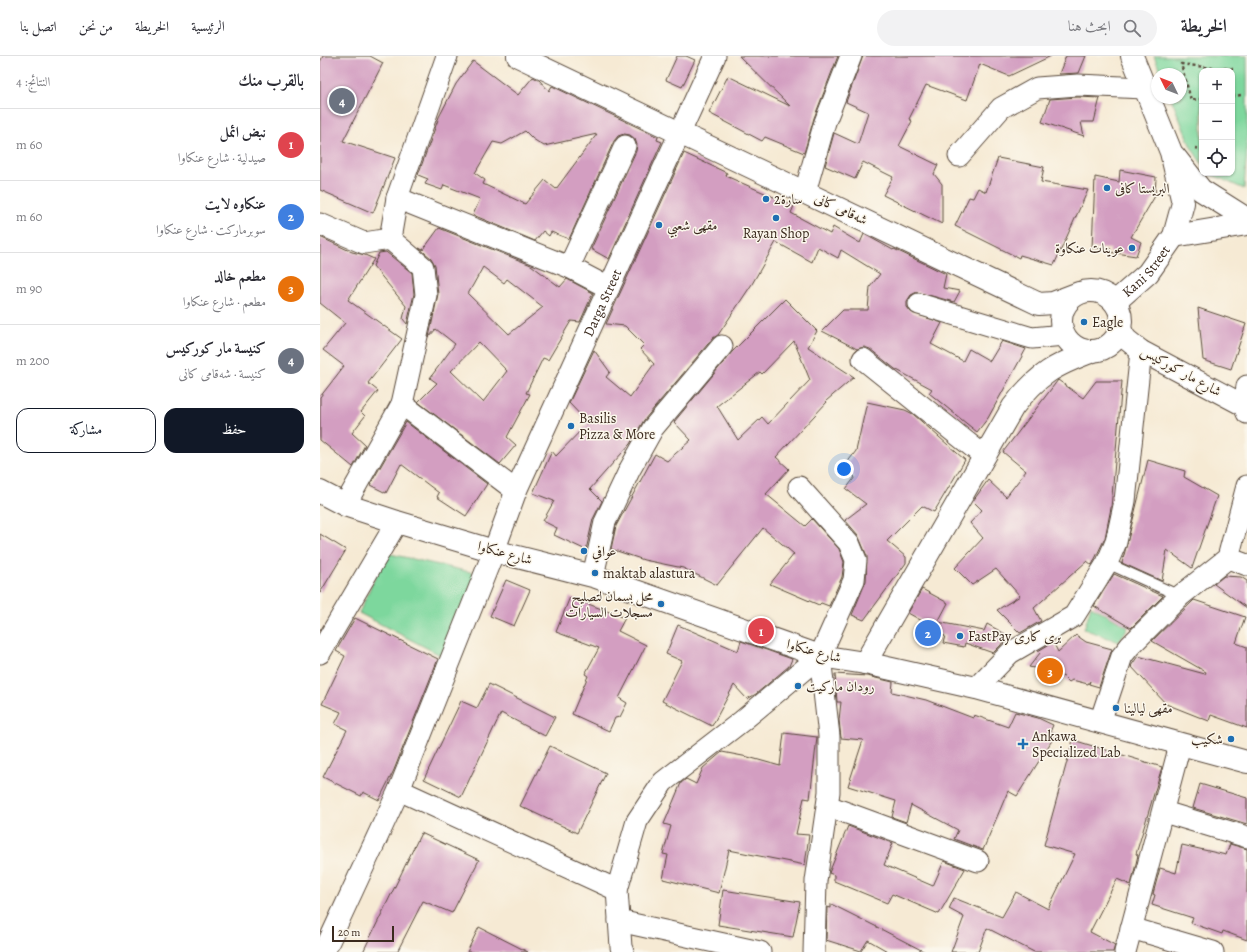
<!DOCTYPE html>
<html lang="ar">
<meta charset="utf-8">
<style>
body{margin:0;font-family:Alegreya,Amiri,serif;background:#f2f2f3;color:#2b2b33;direction:rtl}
.controls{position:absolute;right:12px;top:12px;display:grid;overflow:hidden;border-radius:8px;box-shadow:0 1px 3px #0004}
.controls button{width:36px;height:36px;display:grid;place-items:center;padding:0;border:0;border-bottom:1px solid #e1e1e2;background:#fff;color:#2b2b33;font:20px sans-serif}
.compass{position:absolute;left:831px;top:12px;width:36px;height:36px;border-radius:50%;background:#fff;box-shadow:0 1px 3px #0004;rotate:313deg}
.scale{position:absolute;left:12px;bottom:10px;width:62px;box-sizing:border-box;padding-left:4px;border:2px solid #3b2a1e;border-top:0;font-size:11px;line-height:14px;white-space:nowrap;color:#3b2a1e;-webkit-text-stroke:3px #fbf7ec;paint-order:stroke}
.you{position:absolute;left:524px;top:413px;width:14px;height:14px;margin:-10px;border:3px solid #fff;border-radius:50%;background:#1a73e8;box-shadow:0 0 0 6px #1a73e833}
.badge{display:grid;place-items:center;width:26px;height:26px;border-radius:50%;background:#111827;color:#fff;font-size:13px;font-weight:700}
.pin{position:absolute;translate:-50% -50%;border:2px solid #fff;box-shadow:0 1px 4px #0006}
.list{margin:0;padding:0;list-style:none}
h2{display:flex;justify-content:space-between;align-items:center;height:52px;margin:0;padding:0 16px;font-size:17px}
h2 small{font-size:13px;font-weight:400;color:#7c7c81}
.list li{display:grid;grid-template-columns:26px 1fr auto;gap:12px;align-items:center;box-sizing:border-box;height:72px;padding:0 16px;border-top:1px solid #e1e1e2}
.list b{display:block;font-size:15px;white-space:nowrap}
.list p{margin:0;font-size:13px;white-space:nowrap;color:#7c7c81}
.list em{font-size:13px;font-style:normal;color:#7c7c81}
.actions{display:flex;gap:8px;padding:12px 16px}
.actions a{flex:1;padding:9px 0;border:1px solid #111827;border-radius:12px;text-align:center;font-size:14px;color:#111827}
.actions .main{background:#111827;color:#fff}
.icon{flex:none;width:22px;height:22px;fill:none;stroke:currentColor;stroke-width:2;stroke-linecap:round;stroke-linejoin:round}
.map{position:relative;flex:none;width:927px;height:896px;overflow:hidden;direction:ltr}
header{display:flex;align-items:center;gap:24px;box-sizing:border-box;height:56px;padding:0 20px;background:#fff;border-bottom:1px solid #e1e1e2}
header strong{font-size:19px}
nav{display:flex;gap:22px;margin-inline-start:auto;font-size:14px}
.search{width:280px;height:36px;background:#f2f2f3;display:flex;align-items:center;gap:10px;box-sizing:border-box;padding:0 14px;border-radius:22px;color:#7c7c81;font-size:15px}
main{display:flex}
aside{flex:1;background:#fff}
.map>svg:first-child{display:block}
</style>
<header>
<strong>الخريطة</strong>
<div class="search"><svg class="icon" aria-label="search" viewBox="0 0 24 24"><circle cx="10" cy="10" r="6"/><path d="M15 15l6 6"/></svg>ابحث هنا</div>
<nav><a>الرئيسية</a><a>الخريطة</a><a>من نحن</a><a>اتصل بنا</a></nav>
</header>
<main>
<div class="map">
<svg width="927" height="896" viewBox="0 0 927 896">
<rect width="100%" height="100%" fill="#fbf7ec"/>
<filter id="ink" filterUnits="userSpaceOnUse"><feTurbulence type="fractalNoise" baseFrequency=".025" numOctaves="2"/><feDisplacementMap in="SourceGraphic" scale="8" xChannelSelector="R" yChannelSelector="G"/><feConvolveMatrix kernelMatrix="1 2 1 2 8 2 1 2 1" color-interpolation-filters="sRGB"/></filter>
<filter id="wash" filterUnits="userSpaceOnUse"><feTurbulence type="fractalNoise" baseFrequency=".012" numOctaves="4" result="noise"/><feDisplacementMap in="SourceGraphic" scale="16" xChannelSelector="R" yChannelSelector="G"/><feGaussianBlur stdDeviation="0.9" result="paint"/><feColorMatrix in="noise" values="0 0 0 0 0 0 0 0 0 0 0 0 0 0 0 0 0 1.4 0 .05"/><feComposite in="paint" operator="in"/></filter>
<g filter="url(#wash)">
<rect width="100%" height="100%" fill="#f6ead4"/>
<path fill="#7dd79d" stroke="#5c805e" d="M834,0H927V93L924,133L888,117H912V15H882V108L871,91L851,42H861V18H841Z
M66,497L159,518L126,602L39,557Z
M771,550L808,571L799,586L764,573Z"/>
<g id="blocks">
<path fill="#d39ec1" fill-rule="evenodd" d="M3,0H50L63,7L23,85L75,102L53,157L0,134V6Z
M357,0H366L375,4L362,31L346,24Z
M419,0H518L494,62L484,97L445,81L442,85L389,57L408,20L470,50Z
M543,0H731L689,20L660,8L647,44L606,29L589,63L592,65L579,90L618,109L614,118L622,128V168L563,139L573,121L543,106L535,123L505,110L514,77L538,88L548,56L526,46Z
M746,0H766L759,17L739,18Z
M153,5L198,39L213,21L219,24L229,35L232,30L338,81L337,84L342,86L289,203L271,193L316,95L317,89L315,83L310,79L304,78L298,80L294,85L249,183L231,176L229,180L223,175L215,185L153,159L160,143L124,129L122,134L105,128L108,123L98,119L119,61L136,28ZM205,75L213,83L224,90L277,78L236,133L225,124L205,148L163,128L165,124L155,117L173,86L182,88Z
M758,41L780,42L774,66H761L764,80L722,66L730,43Z
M364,97L407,117L406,120L474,150L471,157L510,178L513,171L540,187L544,178L573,194L574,193L626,218L623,232L640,235L634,246L597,236L591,239L587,245V251L591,256L622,267L611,288L643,305L649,293L670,305L682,285L706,293L668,362L657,376L609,337L612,333L575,313L550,293L544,291L537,293L502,275L523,254H548L550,231L560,218L521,194L518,202L498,191L492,206L456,186L432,228L398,279L393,282L324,364L310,388L270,433L282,445L273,463L266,494L234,479L237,472L223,465L234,445L213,437L232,395L236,400L268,367L249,347L274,294L290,316L286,321L310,341L334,308L320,293L324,289L305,270L286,268Z
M678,102L724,111L721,126L768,134L734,209L700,199L699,202L635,170L649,141L653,142L658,132L666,136Z
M800,114L836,121L835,140L811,181L821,186L816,200L789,196L791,193L772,192L775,121L799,126Z
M119,172L211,209L240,231L247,223L273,237L260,266L251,265L228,304L223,302L206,337L210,338L187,381L196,389L180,408L98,346L117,327L110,322L135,288L116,273L109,281L118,238L115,209L111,202L99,192L103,194ZM163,211L184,227L187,223L223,251L189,278L148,238ZM159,286L187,315L163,346L131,315Z
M0,181L32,196L45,199L54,203L28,244L82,283L48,327L58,335L41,356L45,360L32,377L45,389L33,411L0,384V341L24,310L3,294L25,267L0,247Z
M66,196L92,217L94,238L87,268L83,263L86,250L53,210L59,197Z
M465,243L497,275L488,291L534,321L506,345L507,346L456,401L469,413L446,438L485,470L492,463L519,493L524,506L522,521L509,550L501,547L499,549L450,528L474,498L443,472L397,529L363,512L324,504L291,493L296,470L335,398L347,405L371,384L354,366L412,296ZM474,285L490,324L448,368L442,361L418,384L397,350L440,316L442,318Z
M878,252L926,268L911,313L883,304Z
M738,324L763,342L776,325H802L791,452L785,482L772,509L767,505L714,552L721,565L700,577L677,554L700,540L676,513L652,529L635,512L663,482L650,467L662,454L653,445L668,424L686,441L706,415L683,396Z
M547,346L585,354L593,358L645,404L614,456L602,450L567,485L586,501V507L544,564L532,559L546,525L547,500L538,479L525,464L546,448L526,433L535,421L523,412L536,395Z
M86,366L167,428L146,460L117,441L119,437L81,408L66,437L50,429Z
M828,404L865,415L864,421L897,440L872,512L847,494L842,525L802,507Z
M0,478L26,494L0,537Z
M794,518L843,540L811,572L774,550Z
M904,520L921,521L927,525V552L894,528Z
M186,524L210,534L194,570L170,560Z
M602,533L628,547L618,566L664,575L667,568L687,579L681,589L673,597L645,587L644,591L623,587L625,580L610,575L611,570L588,557Z
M250,541L305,562L298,575L326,589L299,642L307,647L300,661L295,662L289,675L252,658L268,620L265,618L279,592L236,576Z
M874,544L925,561L916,587L927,591V672L891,659L889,665L846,648L811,610L818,600L885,618L886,616L832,585Z
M35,562L118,603L74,714L59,744L43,736L41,740L3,721L27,674L15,668L21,656L2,648L25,600L16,595Z
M358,569L418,595L421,585L472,603L469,610L436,638L427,643L414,629L392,670L342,645L362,605L346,598Z
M756,579L766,586L792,593L779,631L769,628L770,625L768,628L752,624L749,626L744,621L730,615L709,611L720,597L718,595L733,586L738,596Z
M515,618L547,620L573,626L572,636L606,644L653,662L654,659L688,671L695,656L718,662L733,669L730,676L736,678L697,740L688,735L663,794L634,783L638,774L591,749L586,766L572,761L576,745L528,730L543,684L521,682L519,664L521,646H517Z
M169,628L235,661L225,680L181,657L141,741L104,723L141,645L157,652Z
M464,677L497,681L490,743L484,742L476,778L489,779L485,809L409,794L399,837L343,823L348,799L343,798L351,770L344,768L361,727L366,723L376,728L383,712L402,696L428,701L460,710Z
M753,684L842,711L816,798L818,799L811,829L797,823L770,876L795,889L793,896H714L667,872L658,896H631L644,861L629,853L634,842L682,861L696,836L728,853L755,798L724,789Z
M230,690L286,717L257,777L200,750Z
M880,728L927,742V768L873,752Z
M528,770L573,787L564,809L613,830L624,805L645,813L619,858L572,838L567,847L514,825V819L509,817Z
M101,777L159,804L132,857L103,845L77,896H43Z
M910,788L927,793V884L903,875L902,878L871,867L873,862L832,849L835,839L833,838L840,812L856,817L862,789L906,799Z
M403,834L480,846L473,881L398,869Z
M511,848L555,870L605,896H569L548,884L541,895L506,884L507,851L511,852Z
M159,871L208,896H147Z"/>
</g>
</g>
<g filter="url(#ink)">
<use href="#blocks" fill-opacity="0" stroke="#574739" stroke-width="1"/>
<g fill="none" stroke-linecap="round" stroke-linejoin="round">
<defs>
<path id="service" d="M787,507L860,540"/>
<g id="minor">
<path d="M639,100L681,52L717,32L758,29L824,32"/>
<path d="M485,136L505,66L531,0"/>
<path d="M77,142L249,211L289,232"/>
<path d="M0,168L44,187L70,183L103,211L106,239L82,348L196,435"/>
<path d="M70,183L77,142L127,0"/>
<path d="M249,211L305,90"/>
<path d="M599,248L712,282L744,279"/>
<path d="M800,273L806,283L821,295L927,351"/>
<path d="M543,303L664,400"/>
<path d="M927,330L924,350L927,357"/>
<path d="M25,449L82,348"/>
<path d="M908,502L927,509"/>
<path d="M273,520L285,466L310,413L333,372L402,290"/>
<path d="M0,597L77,466"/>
<path d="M656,632L690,597L754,560L787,507L796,486L805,445L821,295"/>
<path d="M780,666L802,600L810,590L860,540L908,502L927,430"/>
<path d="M508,750L658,805"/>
<path d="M844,756L927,781"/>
<path id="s1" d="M297,834L79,734L174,495L196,435L395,0"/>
<path d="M299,865L440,896"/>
<path d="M811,872L893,896"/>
<path d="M4,896L79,734"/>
<path d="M303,896L301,891L297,834L317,765L343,726L422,665L500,600L534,524L536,504L529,487L479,431"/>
<path d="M494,896L496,825L509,736V680L500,600"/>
<path d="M805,896L860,689"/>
</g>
<g id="tertiary">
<path d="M198,0L719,248L733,247L759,237"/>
<path d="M855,101L881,134L927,163"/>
<path d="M854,180L927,168"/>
<circle cx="771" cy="265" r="30"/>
<path id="s2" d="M795,246L828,217L854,180L863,147L851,96L812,0"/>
<path d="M0,436L25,449L77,466L174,495L273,520L500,600L545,607L656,632L927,706"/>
<path d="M545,607L693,351C718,318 735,309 773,295"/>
</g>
</defs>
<use href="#service" stroke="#574739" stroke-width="12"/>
<use href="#minor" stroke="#574739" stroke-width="23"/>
<use href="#tertiary" stroke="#574739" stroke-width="24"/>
<path stroke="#574739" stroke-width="2.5" stroke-dasharray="3 3" stroke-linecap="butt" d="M892,12L913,13
M912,40L922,39
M882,43L871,44L861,8L892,12V15
M875,92L882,93"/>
<use href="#service" stroke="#fff" stroke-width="10"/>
<use href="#minor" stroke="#fff" stroke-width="21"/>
<use href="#tertiary" stroke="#fff" stroke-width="22"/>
</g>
</g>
<g fill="#1f6fb2" stroke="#fbf7ec" stroke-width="1.5">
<circle cx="787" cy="132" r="4"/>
<circle cx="446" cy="143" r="4"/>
<circle cx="456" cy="162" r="4"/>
<circle cx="339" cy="169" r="4"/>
<circle cx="812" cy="192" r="4"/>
<circle cx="764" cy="266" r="4"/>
<circle cx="251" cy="370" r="4"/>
<circle cx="264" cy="495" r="4"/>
<circle cx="275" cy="517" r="4"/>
<circle cx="341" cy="548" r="4"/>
<circle cx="640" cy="580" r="4"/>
<circle cx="478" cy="630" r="4"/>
<circle cx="796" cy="652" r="4"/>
<circle cx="911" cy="683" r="4"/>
<path d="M701 682h4v4h4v4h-4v4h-4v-4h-4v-4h4z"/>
</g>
<g text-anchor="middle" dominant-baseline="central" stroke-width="3" stroke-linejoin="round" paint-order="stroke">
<g font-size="14" fill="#3b2a1e" stroke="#fbf7ec" text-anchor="start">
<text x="795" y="132">البریستا كافی</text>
<text x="454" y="143">سارة2</text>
<text x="347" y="169">مقهى شعبي</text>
<text x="456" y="177" text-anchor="middle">Rayan Shop</text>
<text x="804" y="192" text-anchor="end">عوينات عنكاوة</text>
<text x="772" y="266">Eagle</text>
<text x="259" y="362">Basilis<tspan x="259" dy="16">Pizza &amp; More</tspan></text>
<text x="272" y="495">عوافي</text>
<text x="283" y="517">maktab alastura</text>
<text x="333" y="540" text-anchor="end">محل بسمان لتصليح<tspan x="333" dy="16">مسجلات السيارات</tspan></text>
<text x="648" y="580">FastPay بری كاری</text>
<text x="486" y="630">رودان ماركيت</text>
<text x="804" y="652">مقهى ليالينا</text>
<text x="712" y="680">Ankawa<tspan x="712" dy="16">Specialized Lab</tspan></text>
<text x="903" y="683" text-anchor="end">شكيب</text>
</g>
<g font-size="14" fill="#3b2a1e" stroke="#fbf7ec">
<text transform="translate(521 153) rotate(25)">شەقامی کانی</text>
<text stroke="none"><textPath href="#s2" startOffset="44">Kani Street</textPath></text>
<text stroke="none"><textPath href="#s1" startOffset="768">Darga Street</textPath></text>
<text transform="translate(861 315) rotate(29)">شارع مار كوركيس</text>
<text transform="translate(185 497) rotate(15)">شارع عنكاوا</text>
<text transform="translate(494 595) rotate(15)">شارع عنكاوا</text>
</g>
</g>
</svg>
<div class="controls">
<button>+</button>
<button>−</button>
<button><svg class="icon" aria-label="locate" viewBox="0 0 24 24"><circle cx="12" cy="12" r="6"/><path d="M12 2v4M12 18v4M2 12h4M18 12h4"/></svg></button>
</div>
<svg class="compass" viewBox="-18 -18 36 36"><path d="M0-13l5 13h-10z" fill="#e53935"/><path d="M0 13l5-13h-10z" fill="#7c7c81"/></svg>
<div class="scale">20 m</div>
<div class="you"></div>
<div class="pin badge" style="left:441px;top:575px;background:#e0444e">1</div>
<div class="pin badge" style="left:608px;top:577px;background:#3f7fe0">2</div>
<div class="pin badge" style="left:730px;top:615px;background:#e8710a">3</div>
<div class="pin badge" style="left:22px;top:45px;background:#6b7280">4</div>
</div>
<aside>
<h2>بالقرب منك<small>النتائج: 4</small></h2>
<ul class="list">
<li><span class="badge" style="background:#e0444e">1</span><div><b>نبض ائمل</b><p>صيدلية · شارع عنكاوا</p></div><em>60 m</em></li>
<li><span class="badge" style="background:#3f7fe0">2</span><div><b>عنكاوه لايت</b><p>سوبرماركت · شارع عنكاوا</p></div><em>60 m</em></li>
<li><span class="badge" style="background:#e8710a">3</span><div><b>مطعم خالد</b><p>مطعم · شارع عنكاوا</p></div><em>90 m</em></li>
<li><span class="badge" style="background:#6b7280">4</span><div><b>كنيسة مار كوركيس</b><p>كنيسة · شەقامی کانی</p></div><em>200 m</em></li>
</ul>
<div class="actions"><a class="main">حفظ</a><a>مشاركة</a></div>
</aside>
</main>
